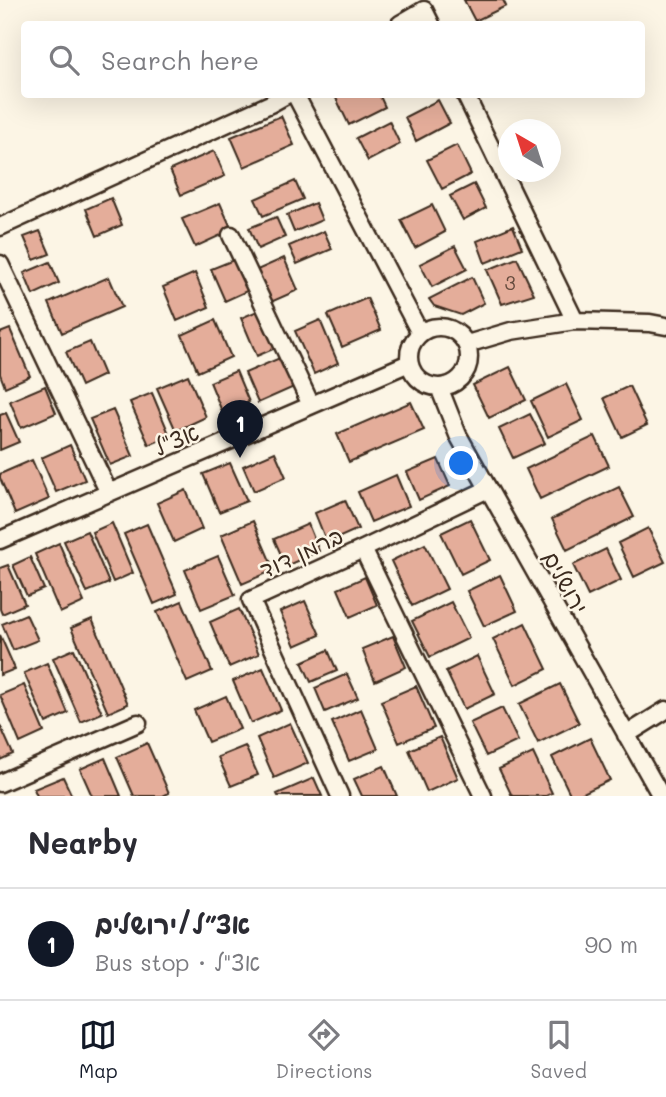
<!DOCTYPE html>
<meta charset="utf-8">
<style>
body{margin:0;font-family:Mali,"Playpen Sans Hebrew",sans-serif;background:#f7f7f7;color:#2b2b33}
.compass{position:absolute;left:498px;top:119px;width:63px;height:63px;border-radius:50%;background:#fff;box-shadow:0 7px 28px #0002;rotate:321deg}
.you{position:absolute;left:462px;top:464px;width:24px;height:24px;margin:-18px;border:5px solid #fff;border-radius:50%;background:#1a73e8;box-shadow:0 0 0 10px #1a73e833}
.badge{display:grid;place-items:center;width:46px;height:46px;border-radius:50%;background:#111827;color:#fff;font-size:23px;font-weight:700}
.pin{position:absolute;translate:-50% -58px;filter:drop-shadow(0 2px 4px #0008)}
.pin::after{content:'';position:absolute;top:37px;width:24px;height:21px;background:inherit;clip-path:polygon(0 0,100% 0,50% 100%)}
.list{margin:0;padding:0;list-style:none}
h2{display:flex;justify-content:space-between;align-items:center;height:91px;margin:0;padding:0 28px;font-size:30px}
h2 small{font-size:23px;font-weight:400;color:#7c7c81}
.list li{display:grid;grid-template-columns:46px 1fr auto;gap:21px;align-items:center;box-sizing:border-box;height:112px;padding:0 28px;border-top:2px solid #e1e1e2}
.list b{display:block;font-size:26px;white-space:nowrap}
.list p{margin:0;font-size:23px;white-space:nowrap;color:#7c7c81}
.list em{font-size:23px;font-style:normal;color:#7c7c81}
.icon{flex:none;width:38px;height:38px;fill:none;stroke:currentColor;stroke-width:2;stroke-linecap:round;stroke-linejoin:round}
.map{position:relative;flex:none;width:666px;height:796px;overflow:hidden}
.search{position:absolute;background:#fff;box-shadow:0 7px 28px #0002;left:21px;right:21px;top:21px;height:77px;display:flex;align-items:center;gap:18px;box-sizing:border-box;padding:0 24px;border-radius:7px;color:#7c7c81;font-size:26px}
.sheet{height:203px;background:#fff}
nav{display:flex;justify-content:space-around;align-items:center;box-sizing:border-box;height:98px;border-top:2px solid #e1e1e2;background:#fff;font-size:19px;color:#7c7c81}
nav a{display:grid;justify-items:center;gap:4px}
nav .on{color:#111827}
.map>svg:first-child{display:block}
</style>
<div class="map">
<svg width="666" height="796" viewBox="0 0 666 796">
<rect width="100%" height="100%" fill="#fcf5e5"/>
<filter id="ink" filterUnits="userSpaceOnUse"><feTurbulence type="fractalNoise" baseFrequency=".0143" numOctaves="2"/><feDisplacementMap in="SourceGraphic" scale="14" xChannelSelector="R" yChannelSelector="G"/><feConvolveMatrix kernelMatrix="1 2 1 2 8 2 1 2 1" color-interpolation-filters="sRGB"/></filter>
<g filter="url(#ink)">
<path fill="#e4ad9a" stroke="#3b2a1e" stroke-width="2" d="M464,0H503L506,6L475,21Z
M334,94H379L385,107L349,125Z
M438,100L450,123L416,141L405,117Z
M281,116L294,145L244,167L231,137Z
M389,121L400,144L368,161L356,138Z
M457,145L471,174L442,189L427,160Z
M214,151L225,176L181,195L170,170Z
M295,181L303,199L263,216L255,199Z
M474,184L486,208L463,220L450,196Z
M111,198L122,225L97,236L86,209Z
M220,203L232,230L195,247L182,219Z
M315,203L322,220L294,232L287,215Z
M432,205L445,232L415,248L401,220Z
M276,217L285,237L258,249L249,228Z
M513,226L522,248L485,263L477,241Z
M40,231L50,254L34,260L24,237Z
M324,231L332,249L297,264L289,246Z
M455,246L467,269L432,287L420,264Z
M284,258L298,290L271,302L257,270Z
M517,258L534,294L502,304L487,270Z
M236,259L249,290L225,301L211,269Z
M50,262L59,283L33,295L24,273Z
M195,273L209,307L177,321L163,287Z
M109,277L122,307L62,333L49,303Z
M472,277L484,303L461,315L434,306L429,299Z
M367,298L381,330L342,347L328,315Z
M262,309L278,347L257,356L241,318Z
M215,320L231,357L198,372L182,335Z
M320,320L338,363L314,374L295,331Z
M10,329L30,376L5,387L0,374V333Z
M90,342L104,375L81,386L66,352Z
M282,357L294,387L258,403L245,373Z
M510,367L526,400L489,418L473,385Z
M236,371L249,402L223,414L210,382Z
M188,375L206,417L176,431L157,388Z
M566,384L583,420L548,437L531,401Z
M45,386L56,413L21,428L10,401Z
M629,386L647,425L622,437L604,398Z
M152,393L170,436L149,445L130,402Z
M411,402L424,430L349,462L337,434Z
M113,410L133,456L110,465L90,419Z
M6,413L19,442L0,450V415Z
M530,414L545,443L513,458L499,429Z
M595,436L609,466L540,499L526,469Z
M70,445L85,480L56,492L41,458Z
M275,452L286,477L254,491L243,466Z
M438,459L450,486L419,500L407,472Z
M32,460L49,499L15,514L0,478V474Z
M230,463L247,501L219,512L203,474Z
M396,475L409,506L371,522L358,492Z
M619,487L634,517L567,550L552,519Z
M186,490L202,529L174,542L157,503Z
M345,500L358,529L327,543L315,513Z
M470,519L490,560L461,574L441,533Z
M253,521L274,570L242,584L221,535Z
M112,523L133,573L113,582L92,532Z
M147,524L177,594L154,604L124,534Z
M308,524L319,551L286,566L274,539Z
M648,528L665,562L634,577L618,543Z
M87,531L109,583L87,592L64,541Z
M59,543L84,602L60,613L35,554Z
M425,544L447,589L412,606L391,561Z
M606,549L621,580L588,596L573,565Z
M218,556L235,595L201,609L185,570Z
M30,557L44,589L27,596L13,565Z
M8,565L25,604L2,614L0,609V568Z
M500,575L517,611L484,626L467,591Z
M365,577L377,605L350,617L338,589Z
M182,601L212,671L187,682L157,612Z
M305,601L320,635L295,646L280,612Z
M451,602L469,638L430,657L412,621Z
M239,609L259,654L229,667L210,622Z
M26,614L38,640L13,650L2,624Z
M92,619L128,704L108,713L71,628Z
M525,623L547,669L515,685L493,639Z
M0,635L15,669L0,675Z
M393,636L406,667L375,681L362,649Z
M74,649L102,713L81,722L53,658Z
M328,650L337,671L311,682L302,662Z
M477,656L495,694L464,709L446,671Z
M47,663L68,713L46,723L24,673Z
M263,668L281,710L251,723L233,681Z
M347,674L358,698L325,712L315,688Z
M560,684L579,723L538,743L519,704Z
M24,685L44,732L20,743L0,695Z
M416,686L434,728L399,743L381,701Z
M226,696L240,729L208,742L194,710Z
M502,708L518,741L486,756L470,723Z
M361,709L378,749L349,761L332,722Z
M290,723L308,763L274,778L257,738Z
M0,725L13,754L0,760Z
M440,737L458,778L427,792L409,750Z
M590,738L610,780L577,796H571L552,757Z
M147,743L169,793L163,796H134L117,757Z
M245,746L258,775L231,786L218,757Z
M533,753L552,793L546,796H512L499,769Z
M105,758L121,796H92L80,769Z
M384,766L397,796H362L354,779Z
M63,777L72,796H37L34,789Z
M314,778L322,796H278L277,794Z"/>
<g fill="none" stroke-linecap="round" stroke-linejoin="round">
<defs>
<path id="minor" d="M400,24L424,10L431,24
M295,94L420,333
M465,94L575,321
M0,227L270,104L288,94
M231,235L311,405
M0,264L109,493
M409 357a30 30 0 1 1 60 0a30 30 0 1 1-60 0Z
M467,344L511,331L575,321L650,323L666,326
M439,387L458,435L661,796
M0,540L409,363
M363,549L483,796
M626,735L666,710
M0,783L138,723
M340,796L251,600L363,549L488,489"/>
</defs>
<use href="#minor" stroke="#3b2a1e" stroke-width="21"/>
<use href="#minor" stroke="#fcf5e5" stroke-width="16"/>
</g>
</g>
<g text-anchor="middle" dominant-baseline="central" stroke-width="5" stroke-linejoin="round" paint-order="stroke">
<g font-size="19" fill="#654b3d">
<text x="510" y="282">3</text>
</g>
<g font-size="23" fill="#3b2a1e" stroke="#fcf5e5">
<text transform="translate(176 439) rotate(-23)">אצ"ל</text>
<text transform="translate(301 552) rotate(-25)">ברמן דוד</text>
<text transform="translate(566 582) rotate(61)">ירושלים</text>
</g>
</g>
</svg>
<svg class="compass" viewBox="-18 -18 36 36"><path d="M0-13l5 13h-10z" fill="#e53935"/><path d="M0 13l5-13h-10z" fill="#7c7c81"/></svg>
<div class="you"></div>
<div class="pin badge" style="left:240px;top:458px">1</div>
<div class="search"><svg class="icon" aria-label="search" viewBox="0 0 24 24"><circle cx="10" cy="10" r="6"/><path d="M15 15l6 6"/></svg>Search here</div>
</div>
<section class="sheet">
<h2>Nearby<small></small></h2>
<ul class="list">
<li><span class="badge">1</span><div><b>אצ״ל/ירושלים</b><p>Bus stop · אצ&quot;ל</p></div><em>90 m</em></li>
</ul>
</section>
<nav>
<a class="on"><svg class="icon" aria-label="map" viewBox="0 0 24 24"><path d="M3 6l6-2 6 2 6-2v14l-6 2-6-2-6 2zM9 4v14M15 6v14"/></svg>Map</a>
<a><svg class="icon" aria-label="directions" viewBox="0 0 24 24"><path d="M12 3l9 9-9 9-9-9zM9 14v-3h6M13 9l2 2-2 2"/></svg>Directions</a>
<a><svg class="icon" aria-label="saved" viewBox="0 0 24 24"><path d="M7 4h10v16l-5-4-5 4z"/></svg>Saved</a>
</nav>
